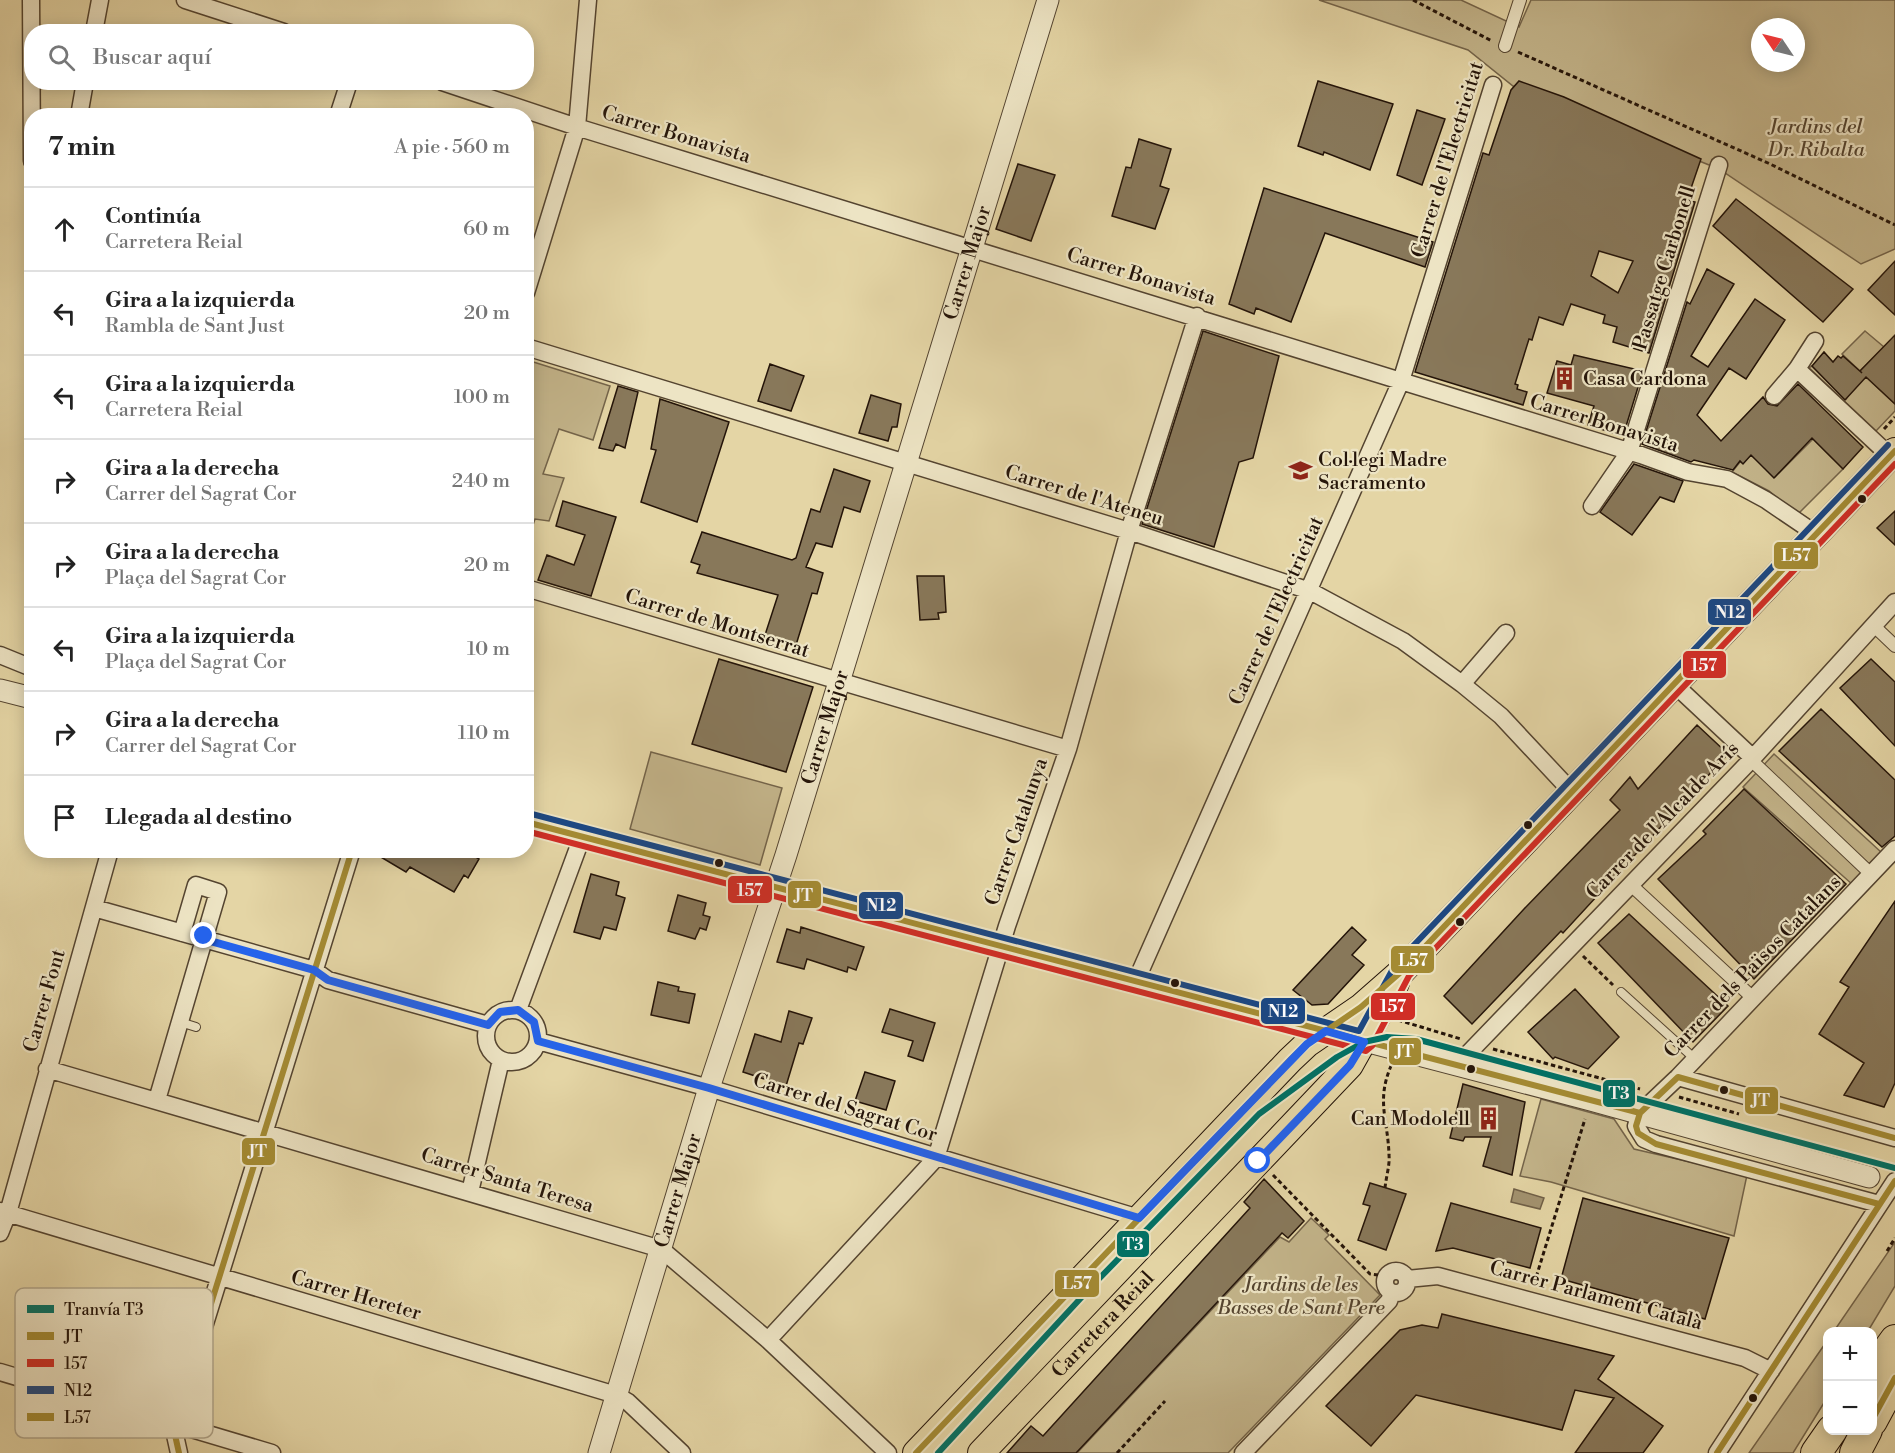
<!DOCTYPE html>
<html lang="es">
<meta charset="utf-8">
<style>
body{margin:0;font-family:"Libre Bodoni",serif;background:#f6f6f6;color:#222}
.controls{position:absolute;right:18px;bottom:18px;display:grid;overflow:hidden;border-radius:12px;box-shadow:0 3px 15px #0003}
.controls button{width:54px;height:54px;display:grid;place-items:center;padding:0;border:0;border-bottom:2px solid #e0e0e0;background:#fff;color:#222;font:30px sans-serif}
.compass{position:absolute;left:1751px;top:18px;width:54px;height:54px;border-radius:50%;background:#fff;box-shadow:0 3px 15px #0003;rotate:305deg}
.stop{position:absolute;width:18px;height:18px;margin:-14px;border:4px solid #2563eb;border-radius:50%;background:#fff}
.stop.end{background:#2563eb;border-color:#fff;box-shadow:0 2px 6px #0008}
.list{margin:0;padding:0;list-style:none}
h2{display:flex;justify-content:space-between;align-items:center;height:78px;margin:0;padding:0 24px;font-size:26px}
h2 small{font-size:20px;font-weight:400;color:#767676}
.list li{display:grid;grid-template-columns:39px 1fr auto;gap:18px;align-items:center;box-sizing:border-box;height:84px;padding:0 24px;border-top:2px solid #e0e0e0}
.list b{display:block;font-size:22px;white-space:nowrap}
.list p{margin:0;font-size:20px;white-space:nowrap;color:#767676}
.list em{font-size:20px;font-style:normal;color:#767676}
.icon{flex:none;width:33px;height:33px;fill:none;stroke:currentColor;stroke-width:2;stroke-linecap:round;stroke-linejoin:round}
.map{position:relative;flex:none;width:1895px;height:1453px;overflow:hidden}
.search{position:absolute;background:#fff;box-shadow:0 3px 15px #0003;left:24px;top:24px;width:510px;height:66px;display:flex;align-items:center;gap:15px;box-sizing:border-box;padding:0 21px;border-radius:24px;color:#767676;font-size:22px}
.panel{position:absolute;background:#fff;box-shadow:0 3px 15px #0003;left:24px;top:108px;width:510px;height:750px;border-radius:24px}
.map>svg:first-child{display:block}
</style>
<div class="map">
<svg width="1895" height="1453" viewBox="0 0 1895 1453">
<rect width="100%" height="100%" fill="#e4d5a5"/>
<filter id="stains"><feTurbulence type="fractalNoise" baseFrequency=".00333" numOctaves="4"/><feColorMatrix values="0 0 0 0 .2 0 0 0 0 .09 0 0 0 0 .02 0 0 0 .5 -.17"/></filter>
<radialGradient id="worn" r=".72"><stop offset=".6" stop-color="#630" stop-opacity="0"/><stop offset="1" stop-color="#630" stop-opacity=".3"/></radialGradient>
<path fill="#c3b48a" stroke="#74644a" stroke-width="1.5" fill-rule="evenodd" d="M1319,0H1461L1519,27L1531,0H1895V249L1861,264L1719,169L1513,86L1468,50ZM1760,27H1796V63H1760Z
M1865,331L1884,347L1860,371L1842,354Z
M527,360L610,386L593,440L559,429L543,474L564,478L549,521L535,519L527,543Z
M1812,366L1846,399L1862,373L1895,404V411L1876,431L1809,368Z
M1813,439L1843,469L1797,515L1769,491L1732,472L1740,462L1743,463L1751,455L1775,477Z
M651,752L782,788L760,865L630,829Z
M1774,754L1881,852L1853,885L1743,787Z
M1541,1099L1614,1119L1634,1149L1747,1175L1734,1236L1551,1182L1520,1176Z
M1311,1218L1329,1235L1325,1239L1380,1295L1228,1453H1077L1280,1237L1289,1242Z
M1895,1242V1286L1868,1331H1834Z
M1827,1341V1398L1793,1453H1749Z"/>
<path fill="#a39370" stroke="#706047" stroke-width="1.5" d="M1514,1189L1544,1198L1540,1209L1511,1202Z"/>
<path fill="#88785a" stroke="#241409" stroke-width="1.5" fill-rule="evenodd" d="M1318,81L1393,104L1370,170L1324,152L1323,155L1298,146Z
M1519,81L1564,97L1701,159L1687,200L1695,202L1649,353L1613,342L1617,327L1603,323L1605,315L1571,304L1563,325L1539,317L1532,340L1529,339L1515,384L1518,385L1517,389L1527,392L1523,405L1415,372L1483,153L1489,155L1511,90ZM1599,251L1633,261L1618,293L1591,276Z
M1417,110L1445,119L1422,185L1397,175Z
M1139,139L1171,149L1160,186L1169,189L1155,229L1112,216L1126,167L1131,168Z
M1018,164L1055,175L1031,241L996,229Z
M1264,188L1433,242L1425,267L1325,233L1291,322L1256,308L1254,314L1229,304Z
M1736,199L1853,289L1823,322L1713,226Z
M1895,261V315L1868,290Z
M1707,269L1734,284L1691,356L1708,367L1755,299L1785,320L1746,379L1729,368L1697,415L1721,441L1763,397L1768,404L1777,406L1798,384L1863,447L1843,469L1812,438L1774,478L1751,455L1743,464L1740,461L1733,470L1694,460L1691,462L1642,444L1687,302L1690,304Z
M1203,331L1279,356L1253,458L1239,462L1214,547L1142,524Z
M1895,335V404L1866,377L1845,400L1812,366L1824,352L1833,362L1838,356L1841,358L1843,356L1862,373L1860,371Z
M1574,355L1643,371L1623,436L1588,425L1594,406L1547,393L1557,361L1571,365Z
M770,364L804,376L791,411L758,401Z
M618,386L638,392L625,448L616,444L613,451L599,448Z
M871,395L901,404L897,427H892L888,441L859,433Z
M660,399L729,422L697,522L641,502L656,450L651,449Z
M1634,464L1683,481L1674,502L1660,497L1632,535L1600,512Z
M834,469L870,481L860,512L844,507L832,547L816,543L806,567L823,573L817,594L812,593L796,645L765,635L778,595L697,573L700,565L691,562L702,532L792,560L796,558L811,509L820,512Z
M563,501L616,517L591,596L538,580L547,555L574,565L585,535L556,526Z
M1895,511V545L1877,528Z
M917,576H944L946,612L938,613L939,619L920,620Z
M719,659L813,687L786,772L692,744Z
M1871,659L1895,682V746L1840,688Z
M1821,709L1895,780V836L1882,847L1779,751Z
M1697,725L1728,754L1563,933L1561,931L1472,1024L1444,996L1524,909L1620,810L1610,800L1630,777L1638,789Z
M1744,789L1846,884L1754,979L1658,879L1706,834L1703,831Z
M369,850H465L479,859L468,878L464,875L454,892L410,867L406,872Z
M591,874L619,882L616,895L625,898L616,930L604,927L600,939L574,932Z
M678,895L706,903L703,915L710,917L706,930L700,928L695,939L668,931Z
M1895,901V1083L1884,1107L1844,1095L1864,1063L1819,1034L1849,987L1840,982Z
M1629,914L1728,1006L1693,1042L1598,943Z
M801,927L864,947L856,970L848,967L847,972L807,959L804,969L777,962L787,929L800,933Z
M1352,927L1366,940L1352,955L1364,965L1328,1004L1312,1005L1293,990Z
M658,982L679,987L678,991L695,994L689,1023L651,1015Z
M1575,989L1619,1037L1588,1069L1555,1057L1553,1059L1528,1032Z
M890,1009L935,1023L923,1061L908,1056L913,1041L882,1032Z
M789,1011L812,1018L803,1044L799,1043L786,1086L743,1072L755,1034L781,1042Z
M865,1072L895,1081L886,1110L855,1101Z
M1463,1084L1525,1102L1512,1175L1483,1166L1491,1137H1465L1463,1141L1450,1138Z
M1264,1179L1304,1221L1288,1238L1282,1233L1076,1453H1007L1031,1426L1043,1436L1250,1208L1244,1202Z
M1370,1183L1406,1194L1386,1250L1358,1240L1370,1206L1363,1204Z
M1583,1198L1729,1238L1705,1319L1561,1279Z
M1451,1203L1541,1228L1530,1268L1453,1248L1436,1251Z
M1442,1314L1614,1356L1598,1379L1663,1426L1643,1453H1575L1614,1398L1575,1390L1562,1430L1416,1395L1371,1446L1326,1406L1400,1330L1422,1325L1438,1328Z"/>
<g fill="none" stroke-linecap="round" stroke-linejoin="round">
<defs>
<path id="service" d="M1621,992L1695,1059
M180,1022L196,1027"/>
<path id="pedestrian" d="M1505,46L1520,0
M1874,626L1895,646
M1751,760L1871,874
M1631,885L1753,998"/>
<path id="minor" d="M31,0L32,161
M185,0L284,32
M94,32L100,0
M442,82L583,129L1641,455L1688,472L1727,479L1766,500L1816,534
M79,116L85,82
M338,116L349,82
M526,293L577,127L588,0
M526,347L1129,531L1310,591L1403,641L1462,684L1501,716L1572,792
M1797,369L1890,456
M1774,396L1797,369L1815,341
M1592,506L1629,452L1719,165
M526,588L1068,749
M0,655L32,668
M1462,684L1506,633
M1674,684L1753,758
M94,908L314,970L328,980L488,1025
M1136,981L1401,381L1493,85
M486 1036a26 26 0 1 1 52 0a26 26 0 1 1-52 0Z
M518,1010L582,837
M538,1041L709,1088L1139,1218
M1457,1065L1751,760L1895,602
M47,1069L661,1249L768,1340L888,1453
M1678,1077L1895,1138
M157,1100L218,892L196,885L182,933
M470,1192L501,1060
M1879,1204L1656,1144L1644,1139L1636,1126L1640,1113L1678,1077L1895,849
M0,1211L616,1395L628,1402L682,1453
M0,1233L8,1213L110,850
M1385 1282a11 11 0 1 1 22 0a11 11 0 1 1-22 0Z
M1407,1279L1438,1276L1745,1358L1771,1371
M768,1340L936,1158L1007,926L1068,749L1129,531L1197,316
M0,1372L272,1453
M179,1453L173,1426L177,1414L352,850
M1243,1453L1389,1301L1392,1293
M1717,1453L1895,1181"/>
<g id="tertiary">
<path d="M0,690L32,698"/>
<path d="M526,822L1591,1100L1869,1177"/>
<path id="s1" d="M599,1453L709,1088L786,855L1048,0"/>
</g>
<g id="primary">
<path d="M916,1453L1290,1060L1307,1044L1361,1007L1402,971L1895,451"/>
<path id="s2" d="M981,1453L1350,1065L1396,983"/>
</g>
<path id="motorway" d="M1872,1372L1895,1340
M1872,1421L1895,1378
M1816,1453L1832,1430
M1855,1453L1867,1430"/>
</defs>
<use href="#service" stroke="#544430" stroke-width="10"/>
<use href="#pedestrian" stroke="#544430" stroke-width="14"/>
<use href="#minor" stroke="#544430" stroke-width="19"/>
<use href="#tertiary" stroke="#544430" stroke-width="23"/>
<use href="#primary" stroke="#241409" stroke-width="28"/>
<use href="#motorway" stroke="#241409" stroke-width="32"/>
<path stroke="#241409" stroke-width="3" stroke-dasharray="4.5 3" stroke-linecap="butt" d="M1413,0L1492,41
M1518,52L1768,163L1895,225
M1884,429L1895,417
M1583,956L1613,985
M1398,1020L1461,1039
M1493,1049L1640,1089
M1679,1097L1739,1114
M1273,1175L1370,1274L1386,1276
M1385,1188C1386,1177 1390,1165 1389,1155C1388,1120 1376,1101 1391,1066
M1887,1251L1895,1238
M1534,1284L1585,1119
M1117,1453L1165,1401"/>
<use href="#service" stroke="#ede4c4" stroke-width="8"/>
<use href="#pedestrian" stroke="#ede4c4" stroke-width="12"/>
<use href="#minor" stroke="#ede4c4" stroke-width="16"/>
<use href="#tertiary" stroke="#ede4c4" stroke-width="21"/>
<use href="#primary" stroke="#e4d5a5" stroke-width="26"/>
<use href="#motorway" stroke="#e4d5a5" stroke-width="30"/>
<defs>
<path id="bus-1" d="M526,822L1640,1113
M1640,1113L1678,1077L1895,1138
M1640,1113L1636,1126L1638,1133L1656,1144L1879,1204
M179,1453L173,1426L352,850
M1717,1453L1895,1181"/>
<path id="bus-2" d="M526,831L1366,1051L1372,1046L1409,976L1895,464"/>
<path id="bus-3" d="M528,813L1359,1031L1395,965L1888,445"/>
<path id="bus-4" d="M1872,1420L1895,1378
M916,1453L1290,1060L1307,1044L1361,1007L1402,971L1895,451"/>
</defs>
<use href="#bus-1" stroke="#ede4c4" stroke-width="10"/>
<use href="#bus-2" stroke="#ede4c4" stroke-width="10"/>
<use href="#bus-3" stroke="#ede4c4" stroke-width="10"/>
<use href="#bus-4" stroke="#ede4c4" stroke-width="10"/>
<use href="#bus-1" stroke="#a48b33" stroke-width="6"/>
<use href="#bus-2" stroke="#d02e26" stroke-width="6"/>
<use href="#bus-3" stroke="#1c4883" stroke-width="6"/>
<use href="#bus-4" stroke="#a48b33" stroke-width="6"/>
<defs>
<path id="tram-1" d="M938,1453L1091,1287L1259,1114L1337,1057L1364,1042L1387,1037L1416,1039L1895,1168"/>
</defs>
<use href="#tram-1" stroke="#ede4c4" stroke-width="10"/>
<use href="#tram-1" stroke="#007165" stroke-width="6"/>
</g>
<g fill="none" stroke-linecap="round" stroke-linejoin="round">
<path stroke="#2563eb" stroke-width="8" d="M204,936L203,939L314,970L328,980L488,1025L500,1012L518,1010L534,1022L538,1041L709,1088L1139,1218L1307,1044L1326,1031L1364,1042L1350,1065L1258,1161"/>
</g>
<defs>
<symbol id="building-bare" viewBox="-9 -9 18 18"><path d="M-4-6H4V6H1V3H-1V6H-4ZM-2.5-4.3h1.7v1.8h-1.7ZM.8-4.3h1.7v1.8H.8ZM-2.5-1h1.7V.8h-1.7ZM.8-1h1.7V.8H.8Z" fill="#8f2418" stroke="#ede4c4" stroke-width="2.5" paint-order="stroke"/></symbol>
<symbol id="school-bare" viewBox="-9 -9 18 18"><path d="M0-5L7-2L0 1L-7-2ZM-4 1L0 2.5L4 1V4Q0 6-4 4Z" fill="#8f2418" stroke="#ede4c4" stroke-width="2.5" paint-order="stroke"/></symbol>
</defs>
<g fill-rule="evenodd">
<use href="#building-bare" x="1548" y="362" width="33" height="33"/>
<use href="#school-bare" x="1284" y="454" width="33" height="33"/>
<use href="#building-bare" x="1472" y="1102" width="33" height="33"/>
</g>
<g fill="#241409" stroke="#ede4c4" stroke-width="2">
<circle cx="1862" cy="499" r="5"/>
<circle cx="1528" cy="825" r="5"/>
<circle cx="719" cy="863" r="5"/>
<circle cx="1460" cy="922" r="5"/>
<circle cx="1175" cy="983" r="5"/>
<circle cx="1471" cy="1069" r="5"/>
<circle cx="1724" cy="1090" r="5"/>
<circle cx="1753" cy="1398" r="5"/>
</g>
<g text-anchor="middle" dominant-baseline="central" stroke-width="4.5" stroke-linejoin="round" paint-order="stroke">
<g font-size="20" font-style="italic" fill="#544430" stroke="#ede4c4">
<text x="1816" y="127">Jardins del<tspan x="1816" dy="23">Dr. Ribalta</tspan></text>
<text x="1301" y="1285">Jardins de les<tspan x="1301" dy="23">Basses de Sant Pere</tspan></text>
</g>
<g font-size="20" fill="#241409" stroke="#ede4c4">
<text transform="translate(676 135) rotate(17)">Carrer Bonavista</text>
<text transform="translate(1448 160) rotate(-73)">Carrer de l'Electricitat</text>
<text stroke="none"><textPath href="#s1" startOffset="1246">Carrer Major</textPath></text>
<text transform="translate(1665 268) rotate(-73)">Passatge Carbonell</text>
<text transform="translate(1141 277) rotate(17)">Carrer Bonavista</text>
<text transform="translate(1604 424) rotate(17)">Carrer Bonavista</text>
<text transform="translate(1084 496) rotate(17)">Carrer de l'Ateneu</text>
<text transform="translate(1277 611) rotate(-66)">Carrer de l'Electricitat</text>
<text transform="translate(717 624) rotate(17)">Carrer de Montserrat</text>
<text stroke="none"><textPath href="#s1" startOffset="760">Carrer Major</textPath></text>
<text transform="translate(1663 821) rotate(-46)">Carrer de l'Alcalde Arís</text>
<text transform="translate(1017 832) rotate(-71)">Carrer Catalunya</text>
<text transform="translate(1753 967) rotate(-46)">Carrer dels Països Catalans</text>
<text transform="translate(45 1001) rotate(-74)">Carrer Font</text>
<text transform="translate(845 1108) rotate(17)">Carrer del Sagrat Cor</text>
<text transform="translate(507 1181) rotate(17)">Carrer Santa Teresa</text>
<text stroke="none"><textPath href="#s1" startOffset="274">Carrer Major</textPath></text>
<text transform="translate(356 1296) rotate(16)">Carrer Hereter</text>
<text transform="translate(1596 1296) rotate(15)">Carrer Parlament Català</text>
<text stroke="none"><textPath href="#s2" startOffset="177">Carretera Reial</textPath></text>
</g>
<g font-size="20" fill="#241409" stroke="#ede4c4" text-anchor="start">
<text x="1583" y="379">Casa Cardona</text>
<text x="1318" y="460">Col·legi Madre<tspan x="1318" dy="23">Sacramento</tspan></text>
<text x="1470" y="1119" text-anchor="end">Can Modolell</text>
</g>
</g>
<rect x="15" y="1288" width="198" height="150" rx="9" fill="#ede4c4" stroke="#b1a68c" stroke-width="1.5"/>
<rect x="27" y="1305" width="27" height="8" fill="#007165"/>
<rect x="27" y="1332" width="27" height="8" fill="#a48b33"/>
<rect x="27" y="1359" width="27" height="8" fill="#d02e26"/>
<rect x="27" y="1386" width="27" height="8" fill="#1c4883"/>
<rect x="27" y="1413" width="27" height="8" fill="#a48b33"/>
<g font-size="16" fill="#241409">
<text x="64" y="1315">Tranvía T3</text>
<text x="64" y="1342">JT</text>
<text x="64" y="1369">157</text>
<text x="64" y="1396">N12</text>
<text x="64" y="1423">L57</text>
</g>
<g stroke="#ede4c4" stroke-width="2">
<rect x="1773" y="541" width="46" height="29" rx="6" fill="#a48b33"/>
<rect x="1707" y="598" width="45" height="28" rx="6" fill="#1c4883"/>
<rect x="1682" y="650" width="45" height="29" rx="6" fill="#d02e26"/>
<rect x="727" y="875" width="46" height="29" rx="6" fill="#d02e26"/>
<rect x="787" y="880" width="35" height="29" rx="6" fill="#a48b33"/>
<rect x="858" y="891" width="46" height="29" rx="6" fill="#1c4883"/>
<rect x="1390" y="945" width="45" height="29" rx="6" fill="#a48b33"/>
<rect x="1370" y="992" width="46" height="29" rx="6" fill="#d02e26"/>
<rect x="1260" y="997" width="46" height="28" rx="6" fill="#1c4883"/>
<rect x="1388" y="1037" width="34" height="29" rx="6" fill="#a48b33"/>
<rect x="1602" y="1079" width="34" height="29" rx="6" fill="#007165"/>
<rect x="1744" y="1086" width="35" height="29" rx="6" fill="#a48b33"/>
<rect x="241" y="1137" width="35" height="29" rx="6" fill="#a48b33"/>
<rect x="1116" y="1230" width="34" height="28" rx="6" fill="#007165"/>
<rect x="1054" y="1269" width="46" height="29" rx="6" fill="#a48b33"/>
</g>
<g font-size="16" text-anchor="middle" font-weight="bold" fill="#fff">
<text x="1796" y="561">L57</text>
<text x="1730" y="618">N12</text>
<text x="1704" y="671">157</text>
<text x="750" y="896">157</text>
<text x="804" y="901">JT</text>
<text x="881" y="911">N12</text>
<text x="1413" y="966">L57</text>
<text x="1393" y="1012">157</text>
<text x="1283" y="1017">N12</text>
<text x="1405" y="1057">JT</text>
<text x="1619" y="1099">T3</text>
<text x="1761" y="1106">JT</text>
<text x="258" y="1157">JT</text>
<text x="1133" y="1250">T3</text>
<text x="1077" y="1289">L57</text>
</g>
<rect width="100%" height="100%" filter="url(#stains)"/>
<rect width="100%" height="100%" fill="url(#worn)"/>
</svg>
<div class="controls">
<button>+</button>
<button>−</button>
</div>
<svg class="compass" viewBox="-18 -18 36 36"><path d="M0-13l5 13h-10z" fill="#e53935"/><path d="M0 13l5-13h-10z" fill="#767676"/></svg>
<div class="stop" style="left:1258px;top:1161px"></div>
<div class="stop end" style="left:204px;top:936px"></div>
<div class="search"><svg class="icon" aria-label="search" viewBox="0 0 24 24"><circle cx="10" cy="10" r="6"/><path d="M15 15l6 6"/></svg>Buscar aquí</div>
<section class="panel">
<h2>7 min<small>A pie · 560 m</small></h2>
<ul class="list">
<li><svg class="icon" aria-label="ahead" viewBox="0 0 24 24"><path d="M12 20V5M6 11l6-6 6 6"/></svg><div><b>Continúa</b><p>Carretera Reial</p></div><em>60 m</em></li>
<li><svg class="icon" aria-label="left" viewBox="0 0 24 24"><path d="M17 20v-9H6M10 6l-5 5 5 5"/></svg><div><b>Gira a la izquierda</b><p>Rambla de Sant Just</p></div><em>20 m</em></li>
<li><svg class="icon" aria-label="left" viewBox="0 0 24 24"><path d="M17 20v-9H6M10 6l-5 5 5 5"/></svg><div><b>Gira a la izquierda</b><p>Carretera Reial</p></div><em>100 m</em></li>
<li><svg class="icon" aria-label="right" viewBox="0 0 24 24"><path d="M7 20v-9h11M14 6l5 5-5 5"/></svg><div><b>Gira a la derecha</b><p>Carrer del Sagrat Cor</p></div><em>240 m</em></li>
<li><svg class="icon" aria-label="right" viewBox="0 0 24 24"><path d="M7 20v-9h11M14 6l5 5-5 5"/></svg><div><b>Gira a la derecha</b><p>Plaça del Sagrat Cor</p></div><em>20 m</em></li>
<li><svg class="icon" aria-label="left" viewBox="0 0 24 24"><path d="M17 20v-9H6M10 6l-5 5 5 5"/></svg><div><b>Gira a la izquierda</b><p>Plaça del Sagrat Cor</p></div><em>10 m</em></li>
<li><svg class="icon" aria-label="right" viewBox="0 0 24 24"><path d="M7 20v-9h11M14 6l5 5-5 5"/></svg><div><b>Gira a la derecha</b><p>Carrer del Sagrat Cor</p></div><em>110 m</em></li>
<li><svg class="icon" aria-label="arrive" viewBox="0 0 24 24"><path d="M6 21V4h12l-3 4 3 4H6"/></svg><div><b>Llegada al destino</b></div></li>
</ul>
</section>
</div>
